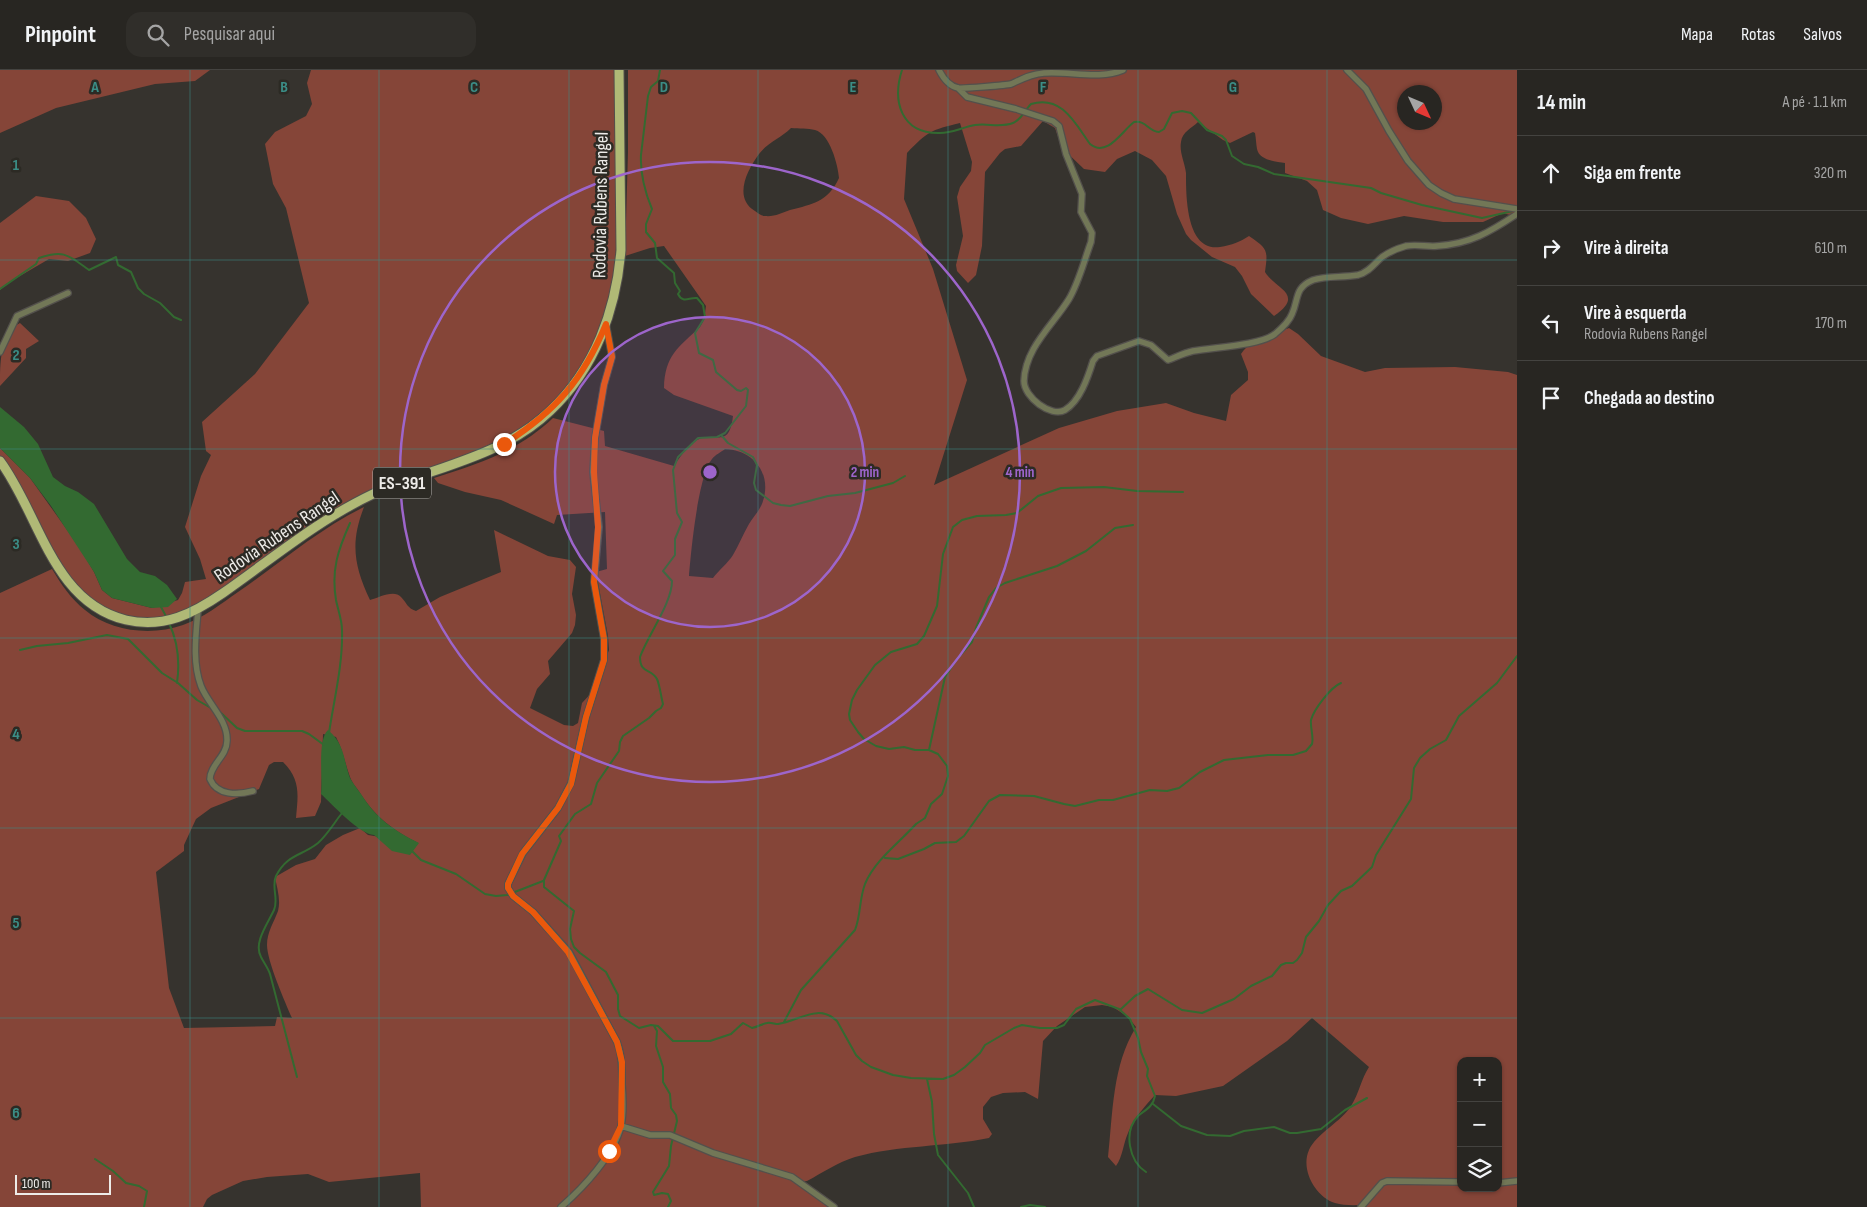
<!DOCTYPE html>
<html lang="pt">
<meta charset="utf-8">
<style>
body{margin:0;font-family:"Sofia Sans Condensed",sans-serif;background:#302e2a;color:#f1f3f6}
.controls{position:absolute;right:15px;bottom:15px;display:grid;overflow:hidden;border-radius:10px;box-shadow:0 1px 4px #0004}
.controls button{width:45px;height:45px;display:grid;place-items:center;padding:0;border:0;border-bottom:1px solid #444340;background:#282622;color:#f1f3f6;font:25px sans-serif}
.compass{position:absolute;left:1397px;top:15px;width:45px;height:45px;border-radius:50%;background:#282622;box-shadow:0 1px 4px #0004;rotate:134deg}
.scale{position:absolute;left:15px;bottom:12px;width:96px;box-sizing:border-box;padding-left:5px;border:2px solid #edebe8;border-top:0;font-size:14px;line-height:18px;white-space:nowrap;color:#edebe8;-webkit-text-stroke:4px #2c2a24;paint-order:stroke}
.stop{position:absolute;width:15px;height:15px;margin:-11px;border:4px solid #ea580c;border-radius:50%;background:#fff}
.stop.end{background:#ea580c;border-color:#fff;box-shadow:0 1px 5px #0008}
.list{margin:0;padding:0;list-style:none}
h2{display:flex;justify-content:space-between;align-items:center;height:65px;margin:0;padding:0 20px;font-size:21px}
h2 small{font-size:16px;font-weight:400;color:#a5a5a5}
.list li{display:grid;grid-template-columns:32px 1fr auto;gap:15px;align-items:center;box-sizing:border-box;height:75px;padding:0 20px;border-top:1px solid #444340}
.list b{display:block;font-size:19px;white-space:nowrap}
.list p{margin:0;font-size:16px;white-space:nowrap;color:#a5a5a5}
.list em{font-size:16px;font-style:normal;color:#a5a5a5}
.icon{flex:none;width:28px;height:28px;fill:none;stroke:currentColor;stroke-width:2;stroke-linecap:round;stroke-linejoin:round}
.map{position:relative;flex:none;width:1517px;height:1137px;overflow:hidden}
header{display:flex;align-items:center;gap:30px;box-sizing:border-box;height:70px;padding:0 25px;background:#282622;border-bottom:1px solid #444340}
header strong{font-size:24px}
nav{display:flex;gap:28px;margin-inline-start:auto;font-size:18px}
.search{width:350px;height:45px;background:#302e2a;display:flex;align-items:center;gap:12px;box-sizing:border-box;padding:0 18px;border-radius:15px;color:#a5a5a5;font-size:19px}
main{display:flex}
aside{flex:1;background:#282622}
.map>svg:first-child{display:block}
</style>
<header>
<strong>Pinpoint</strong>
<div class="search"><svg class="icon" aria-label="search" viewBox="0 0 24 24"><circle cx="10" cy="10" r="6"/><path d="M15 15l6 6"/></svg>Pesquisar aqui</div>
<nav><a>Mapa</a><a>Rotas</a><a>Salvos</a></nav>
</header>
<main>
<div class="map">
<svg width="1517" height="1137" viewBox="0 0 1517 1137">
<rect width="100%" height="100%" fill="#36332e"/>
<path fill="#854538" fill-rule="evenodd" d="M0,0H210L195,11L155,14L56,38L0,63Z
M311,0H616V177L615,203L606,245L599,266L563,325L533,353L506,371L385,416L195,539L152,552L108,542L78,520L57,488L21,418L0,389V378L30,408L80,478L94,502L102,520L112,528L152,538L178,530L182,523L185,512L206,509L200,489L185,457L201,406L211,385L206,381L202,352L255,304L309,233L286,138L273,114L265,74L275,62L306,46L312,34L307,13Z
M628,0H1517V147L1503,143L1483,152H1443L1404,146L1368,154L1341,148L1323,140L1317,120L1307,111L1285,103V93C1276,92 1259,90 1257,79C1256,74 1256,68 1255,63L1253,62L1230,73L1223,70L1198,52C1192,58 1182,62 1181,72C1179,82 1185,93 1186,103C1186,126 1186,182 1220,177C1232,175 1240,172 1249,166C1268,179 1268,180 1265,202C1275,219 1306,224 1274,246L1251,224L1242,206L1235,197L1212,187L1191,170L1186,164L1177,144L1166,106L1152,90L1135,81L1117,89L1105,102L1084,99L1062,78L1055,58L1043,51L1021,76L1005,79L1000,83L985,102L982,176L976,205L968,213L957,201L956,195L963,166L957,127L960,117L971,101L972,92L960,53C931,60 928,61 907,83L904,129L933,199L967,310L934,415L1059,358L1117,341L1166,333L1194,343L1226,351L1231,325L1248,310V302L1241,284C1251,268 1273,265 1289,258L1298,264L1321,286L1365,302L1385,298L1455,297L1508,302L1517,305V1137H1363L1366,1135C1356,1135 1344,1136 1335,1133C1316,1127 1300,1100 1309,1080C1316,1064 1342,1051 1351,1036C1359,1024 1361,1009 1369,997L1312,948L1287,971L1223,1016L1176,1026L1155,1025C1145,1036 1134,1048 1128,1063C1123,1074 1123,1086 1116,1096L1108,1087C1113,1043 1112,996 1136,957L1128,947L1113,937L1102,935L1085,937L1057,956L1043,971L1038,1029L1025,1022L1003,1023L991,1027L983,1037V1049L992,1064L989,1068C945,1077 899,1075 855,1087C838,1092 822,1103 807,1111L800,1112L802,1116L829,1137H421L420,1103L329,1112L308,1104L267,1107L243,1111L212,1125L207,1129L203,1137H0V523L52,499C61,514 71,529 85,540C111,562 152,566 183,555C203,548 221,534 238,522C280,493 319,459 364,437C350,473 354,496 370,530C378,528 394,519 401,527C407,533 407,538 416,541L440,527L501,502L494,460L548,486L570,490L576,497L572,524L576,545L575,555L572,563L548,591L550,604L537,619L530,638L564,655L573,656L578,653L582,633L594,620L609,580L608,566L596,502L607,499L605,442L557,445L554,454L501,430L465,422L438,413L434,408C479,394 518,381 553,348L604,361L605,376L674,396C680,387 687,376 697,370C715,361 729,380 733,346L674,325L664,318C665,285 678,278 700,257L704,250L706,236L664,176L650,178L625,186L628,82ZM1404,22H1434V52H1404ZM791,58C799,59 808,58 815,60C830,64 838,95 839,108C828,132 813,134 790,140C782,143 774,147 765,146C761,146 758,143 755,141C733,128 747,100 759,84C767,73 781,68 791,58ZM725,379C753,380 772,403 763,431C761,439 753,447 749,454C743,464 739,475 733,485C728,493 719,500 713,508L689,506C691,482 698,406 712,389C715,385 721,382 725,379ZM323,664L336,667C343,680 345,694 350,707C352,713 357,718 360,723C376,748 393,760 418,773L368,765L360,758L343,765L326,775L315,789L296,795L275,807C277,818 281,830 278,841C274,852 267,862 267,875C267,891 285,932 292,948L277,947L275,956L184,958L169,918L156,802L184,781V775L196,749L211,738L259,719L269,695L274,692H283C301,710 298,725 296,748L315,746L321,732ZM1461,991H1498V1118H1461Z
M36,126L69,131L86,148L96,169L90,183L68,191L49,189L8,213L0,220V153Z
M20,253L39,271L26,279V288L0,316C0,293 0,263 20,253Z"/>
<path fill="#336a31" d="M0,337L24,357L38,374L53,407L65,416L78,422L94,434L127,489L140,502L155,506L167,515L177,529L168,537L152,538L112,528L102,520L94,502L51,436L30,408L0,378Z
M328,660C345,674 343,689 350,708C353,713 357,719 361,724C376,748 393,760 419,773L410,785L392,781L374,765C359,764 333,735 321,724C323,708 317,670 328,660Z"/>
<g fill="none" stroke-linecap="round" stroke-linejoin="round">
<path stroke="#336a31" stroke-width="2" d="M660,0L658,11L651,17L648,26L641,85C640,102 645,123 652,139L646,154V162L655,173L657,188L674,203L675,213L680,221L678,224C683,234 689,227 697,228L703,235L705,247L695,263L699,283L713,290L716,302L737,320L741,321L746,318L748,320L746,336L725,363L717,367L698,368L678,387L673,400L677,443L682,452L675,469V485L663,501L672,511C672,533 648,565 640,587C640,604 651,598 657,609C660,616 661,627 663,634L661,638L656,641L649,648L623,666L620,672L619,681L597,713L591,734L575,744L559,766L561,771L544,810V817L574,841L570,859L571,869L574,877L580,883L606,902L618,925V939L620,946L639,958L651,955L658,956L673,971H710L731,964L743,953L752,958C757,957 762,954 767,953C770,952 775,954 778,954C799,951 818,933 837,951L856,985L862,991L871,997L893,1005L911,1008L943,1009L954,1005L965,997L980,983L985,975L1014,958L1022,955L1040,958H1057L1064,955L1076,939L1095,930L1119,939L1130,949L1138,968L1141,982L1148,999L1147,1006L1155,1026C1153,1037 1145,1040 1138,1046C1123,1062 1129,1091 1146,1102
M902,0C892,31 901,63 938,63C950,64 963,57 975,55C988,53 1000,58 1013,53C1021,50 1025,40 1031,34C1062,25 1075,53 1090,74C1107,88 1122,61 1134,52C1146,50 1148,61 1159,62L1164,59L1172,43L1182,41L1191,43L1207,60L1222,66L1226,70L1232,86L1244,94L1258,97L1274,104L1371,118L1381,123L1422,135L1482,148L1513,141
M0,219L36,194L39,188C65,179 69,186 89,200L116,187L118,195L131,202L138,218L144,224L160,233L174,247L181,250
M722,366L728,373L753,387L757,395L754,413L756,420L773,433L781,435L790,436L828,426L855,423L893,413L905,406
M161,537L167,548
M169,553C178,572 180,592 177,613
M20,580L37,576L68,573L107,565L128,569L162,603L178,613L197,630L211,638
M220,642L237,658L245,661H302L309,664L324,675
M329,663C334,629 343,595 342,560C342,550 338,540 336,530C331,500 338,480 350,453
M929,680L945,607L957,589L972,572L976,558L989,527L996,518L1005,513L1057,496L1086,481L1115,458L1133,455
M412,781L421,790L456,804L485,824L496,826L507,825L543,811
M885,788L898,789L924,779L935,773L956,772L964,766L989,731L1000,725L1034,726L1064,734L1075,736L1099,730H1113L1150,720L1167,721L1179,718L1200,702L1224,690L1268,685H1293L1306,681L1312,674C1314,666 1310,658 1311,650C1314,639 1331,617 1341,613
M1120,940L1135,926L1148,919L1182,940L1202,943L1234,929L1251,916L1272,906L1281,895L1286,893H1293L1297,890L1302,883L1306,867L1319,851L1328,835L1341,821L1352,816L1372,797L1376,785L1411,729L1414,698L1420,688L1430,679L1446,670L1459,646L1497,613L1517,586
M784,952L801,920L855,860C861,845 859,830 865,814C875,790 899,773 916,754L925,748L931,734L942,724L948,706L947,696L938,684L929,680H915L904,677L889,679L876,676L864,669L858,662L850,650L849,644L852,630L857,620L875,595L891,582L917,574L924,566L937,536L943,484L953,457L962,450L977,446L1006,445L1017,443L1038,426L1061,418L1104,417L1137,421L1183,422
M654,956L657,961L656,976L663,997V1012L670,1024L671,1038L676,1045L677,1051L671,1076L669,1096L653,1122L654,1125L662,1123L668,1124L671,1131L668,1137
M297,1007L270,904C268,898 264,893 261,887C253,873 268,853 274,840C279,829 271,817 276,806C287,784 302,786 318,773C328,764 334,753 342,743
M927,1009L932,1032L934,1064L938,1085L968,1123L974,1137
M1153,1034L1181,1056L1207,1065L1230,1066L1244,1061L1274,1057L1290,1063H1297L1321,1059L1345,1040L1367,1028
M95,1089L113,1101L126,1113L139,1116L147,1121L144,1137
M1021,1137L1030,1135L1045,1137"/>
<defs>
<path id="minor" d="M939,0C943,8 949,16 958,18C962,19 1007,15 1011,14C1022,9 1031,4 1044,3C1070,1 1099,10 1123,0
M1347,0L1366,19L1389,61L1408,91L1429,115L1441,123L1454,129L1517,139
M958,18L967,27L1016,39L1053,51L1059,56L1066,84L1082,124L1081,142L1092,163L1091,172C1084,191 1079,212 1069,229C1053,255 1025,278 1024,311C1024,327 1051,348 1065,340C1080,331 1088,307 1093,291L1097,286L1139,271L1151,275L1168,290C1176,287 1184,283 1193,281C1213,277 1259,276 1275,264C1281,259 1289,252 1292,244C1299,229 1294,218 1313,210C1327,205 1343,208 1358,205C1369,202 1374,194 1382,187C1389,182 1399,178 1406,176C1417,174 1427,177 1437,176C1470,174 1490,162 1517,144
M0,282L17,246L68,223
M198,540C196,564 192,592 201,616C208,634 228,650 227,671C227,686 210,695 210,709C217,726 238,725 253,721
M621,1056L650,1065H670L713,1083L792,1107L834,1137
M1498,1113L1517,1111
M561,1137C583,1118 614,1085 621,1056C624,1043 623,1027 622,1014C622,999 622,985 617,972L569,882L533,842L513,826L508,818V814L523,783L558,738L571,713L586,647L604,590V569L594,512L599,457L593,402L595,368L604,315L612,287L606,254
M1361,1137L1382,1113L1387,1111L1461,1112"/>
<path id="primary" d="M0,391C40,445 52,532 126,550C164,559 194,543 223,523C273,488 318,450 373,424C432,397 501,388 550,341C595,299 616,240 621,180L619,0"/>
</defs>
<use href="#minor" stroke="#53504c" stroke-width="8"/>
<use href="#primary" stroke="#53504c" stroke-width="11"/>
<use href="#minor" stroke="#727757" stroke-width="5.5"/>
<use href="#primary" stroke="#b0b976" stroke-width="9"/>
</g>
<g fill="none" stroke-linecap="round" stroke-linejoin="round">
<path stroke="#ea580c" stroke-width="6" d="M504,374C555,342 583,310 606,254L612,287L604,315L595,368L594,402L598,457L594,512L604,569V590L586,647L571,714L558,738L522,784L508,814V818L513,826L533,842L568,882L617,972L622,992L621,1056L609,1081"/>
</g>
<path fill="none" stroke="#3b8d86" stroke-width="1" stroke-opacity="0.55" d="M190,0V1137M379,0V1137M569,0V1137M758,0V1137M948,0V1137M1138,0V1137M1327,0V1137M0,190H1517M0,379H1517M0,568H1517M0,758H1517M0,948H1517"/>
<circle cx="710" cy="402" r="155" fill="#9d65cb" fill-opacity=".12"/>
<g fill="none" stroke="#9d65cb" stroke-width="2.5">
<circle cx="710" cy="402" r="155"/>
<circle cx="710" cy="402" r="310"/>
</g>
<g text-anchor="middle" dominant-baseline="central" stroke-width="5" stroke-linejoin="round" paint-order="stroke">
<rect fill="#2c2a24" stroke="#b3b1ad" stroke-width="1" x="373" y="397.5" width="58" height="31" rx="4"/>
<g font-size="18" font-weight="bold" fill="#edebe8">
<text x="402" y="413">ES-391</text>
</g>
<g font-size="19" fill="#edebe8" stroke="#2c2a24">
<text transform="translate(601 135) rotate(-89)">Rodovia Rubens Rangel</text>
<text transform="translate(277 467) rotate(-34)">Rodovia Rubens Rangel</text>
</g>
</g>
<g font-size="16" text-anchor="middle" font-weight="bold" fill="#3b8d86" stroke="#2c2a24" stroke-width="5" stroke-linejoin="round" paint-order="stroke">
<text x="95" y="22">A</text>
<text x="284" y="22">B</text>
<text x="474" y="22">C</text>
<text x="664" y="22">D</text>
<text x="853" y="22">E</text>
<text x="1043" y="22">F</text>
<text x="1233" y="22">G</text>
<text x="16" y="100">1</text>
<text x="16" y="290">2</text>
<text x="16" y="479">3</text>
<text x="16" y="669">4</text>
<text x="16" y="858">5</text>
<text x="16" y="1048">6</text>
</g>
<circle cx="710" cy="402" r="8" fill="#9d65cb" stroke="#2c2a24" stroke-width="2.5"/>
<g font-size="15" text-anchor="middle" font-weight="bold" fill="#9d65cb" stroke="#2c2a24" stroke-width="5" stroke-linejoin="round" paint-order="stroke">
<text x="865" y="407">2 min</text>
<text x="1020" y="407">4 min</text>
</g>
</svg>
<div class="controls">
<button>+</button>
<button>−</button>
<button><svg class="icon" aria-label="layers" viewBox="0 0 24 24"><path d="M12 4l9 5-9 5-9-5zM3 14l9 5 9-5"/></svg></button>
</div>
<svg class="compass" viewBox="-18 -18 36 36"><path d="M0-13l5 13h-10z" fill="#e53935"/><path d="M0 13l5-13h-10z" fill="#a5a5a5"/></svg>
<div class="scale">100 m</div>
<div class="stop" style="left:609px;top:1081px"></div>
<div class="stop end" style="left:504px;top:374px"></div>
</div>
<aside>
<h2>14 min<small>A pé · 1.1 km</small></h2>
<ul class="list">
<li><svg class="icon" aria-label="ahead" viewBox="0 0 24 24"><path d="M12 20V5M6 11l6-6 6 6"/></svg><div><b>Siga em frente</b></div><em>320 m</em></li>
<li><svg class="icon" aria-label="right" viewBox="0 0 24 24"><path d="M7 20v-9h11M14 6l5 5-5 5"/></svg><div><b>Vire à direita</b></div><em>610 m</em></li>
<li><svg class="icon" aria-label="left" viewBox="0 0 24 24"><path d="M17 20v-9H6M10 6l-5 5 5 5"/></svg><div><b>Vire à esquerda</b><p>Rodovia Rubens Rangel</p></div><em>170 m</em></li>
<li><svg class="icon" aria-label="arrive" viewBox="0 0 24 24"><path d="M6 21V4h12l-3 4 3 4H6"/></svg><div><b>Chegada ao destino</b></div></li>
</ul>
</aside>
</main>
